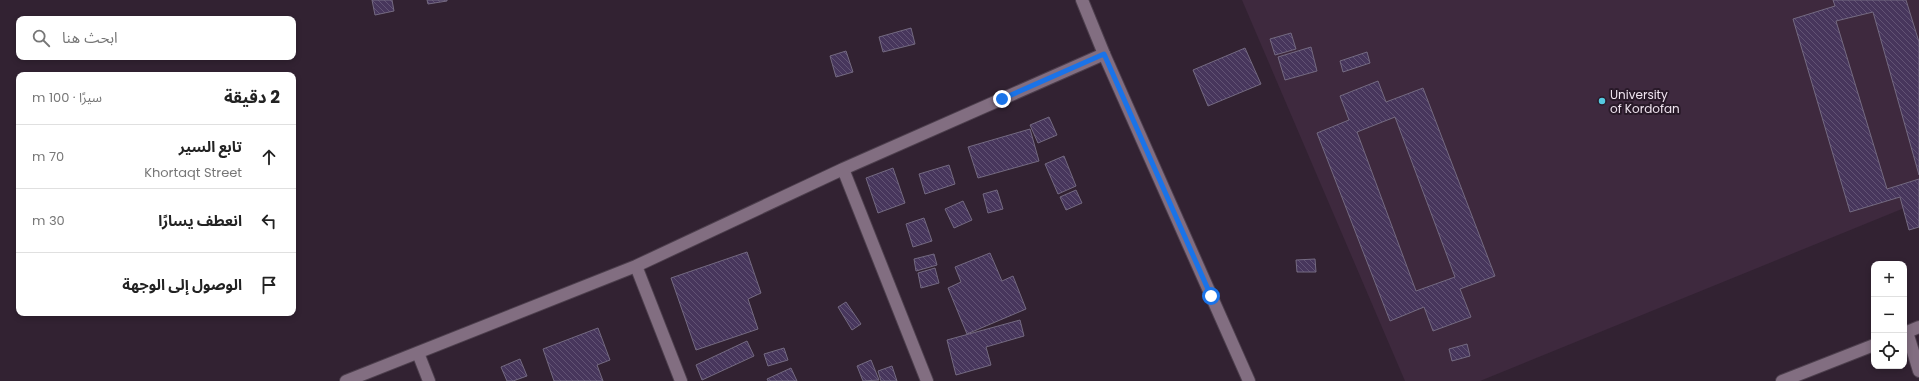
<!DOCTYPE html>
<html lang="ar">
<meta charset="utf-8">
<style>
body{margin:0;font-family:Poppins,"Noto Sans Arabic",sans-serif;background:#f6f6f6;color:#222;direction:rtl}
.controls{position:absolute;right:12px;bottom:12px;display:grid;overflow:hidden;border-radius:8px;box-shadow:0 2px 6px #0003}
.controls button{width:36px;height:36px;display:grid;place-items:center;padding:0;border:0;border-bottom:1px solid #e0e0e0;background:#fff;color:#222;font:20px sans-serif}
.stop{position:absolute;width:12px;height:12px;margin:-9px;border:3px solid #1a73e8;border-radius:50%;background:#fff}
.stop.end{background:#1a73e8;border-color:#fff;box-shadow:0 1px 4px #0008}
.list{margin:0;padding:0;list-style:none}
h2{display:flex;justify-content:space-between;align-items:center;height:52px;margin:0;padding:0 16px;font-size:17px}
h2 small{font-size:13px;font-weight:400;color:#767676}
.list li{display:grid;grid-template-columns:26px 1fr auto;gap:12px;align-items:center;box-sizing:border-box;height:64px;padding:0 16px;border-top:1px solid #e0e0e0}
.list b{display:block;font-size:15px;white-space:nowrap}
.list p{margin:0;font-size:13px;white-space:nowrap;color:#767676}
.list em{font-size:13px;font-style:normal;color:#767676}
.icon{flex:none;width:22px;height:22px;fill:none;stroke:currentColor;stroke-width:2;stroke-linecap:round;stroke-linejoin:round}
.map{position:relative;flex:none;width:1919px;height:381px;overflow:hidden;direction:ltr}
.search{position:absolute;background:#fff;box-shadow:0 2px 6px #0003;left:16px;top:16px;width:280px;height:44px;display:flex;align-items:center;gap:10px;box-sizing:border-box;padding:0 14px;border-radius:8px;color:#767676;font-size:15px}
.panel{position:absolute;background:#fff;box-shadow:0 2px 6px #0003;left:16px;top:72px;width:280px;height:244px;border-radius:8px;direction:rtl}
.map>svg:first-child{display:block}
</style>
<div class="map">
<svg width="1919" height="381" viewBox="0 0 1919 381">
<defs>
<pattern id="building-back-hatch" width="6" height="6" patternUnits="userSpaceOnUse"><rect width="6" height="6" fill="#47365c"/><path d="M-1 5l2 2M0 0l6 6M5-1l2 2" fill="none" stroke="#625374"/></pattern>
</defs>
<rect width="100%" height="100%" fill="#322232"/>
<path fill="#3e293e" d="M1242,0H1919V202L1480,381H1405Z"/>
<path fill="url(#building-back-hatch)" stroke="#746a81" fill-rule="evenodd" d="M372,0H392L394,11L375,15Z
M427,0H447V1L428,4Z
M1833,0H1906L1919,42V175L1873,12L1836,21L1887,189L1919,179V227L1909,230L1900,197L1850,212L1793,19L1835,6Z
M911,28L915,44L883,52L879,37Z
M1291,33L1296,49L1275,55L1270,39Z
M1311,47L1317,71L1285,80L1278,57Z
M1245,48L1261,84L1208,106L1193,70Z
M846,51L853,72L836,77L830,56Z
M1367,52L1370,63L1343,72L1340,61Z
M1378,81L1386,102L1423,88L1495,276L1460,289L1471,317L1433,331L1424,307L1390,321L1317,133L1349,120L1340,96ZM1395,117L1455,277L1416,291L1357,132Z
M1049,117L1057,135L1038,143L1030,125Z
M1030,129L1039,161L978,178L968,147Z
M1064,156L1076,186L1058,194L1045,164Z
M949,165L955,184L925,194L919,174Z
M893,168L905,203L878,213L866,178Z
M997,190L1003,209L988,213L983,194Z
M1076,190L1082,203L1066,210L1060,197Z
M963,201L972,220L954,228L945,209Z
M924,218L932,241L913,247L906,224Z
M747,252L761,293L748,299L758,329L696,350L671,278Z
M990,253L1002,281L1013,276L1026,309L967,334L948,288L961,282L955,267Z
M934,254L937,265L916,271L914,259Z
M1315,259L1316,272H1297L1296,260Z
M935,268L939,283L921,288L918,273Z
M846,302L861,324L852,330L838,307Z
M1020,320L1024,336L986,347L991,365L956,375L947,340Z
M598,328L610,360L597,365L603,381H554L543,349Z
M747,341L754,356L702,380L696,365Z
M1467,344L1470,356L1452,361L1449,349Z
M784,348L788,360L768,366L764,354Z
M520,359L527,376L513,381H507L501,367Z
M871,360L879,380L863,381L857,366Z
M892,366L897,381H881L878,371Z
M791,368L797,381H768L767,379Z"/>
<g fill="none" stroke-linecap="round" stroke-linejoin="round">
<defs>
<path id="minor" d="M843,169L927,381
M636,266L681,381
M1907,332L1919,327
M418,353L429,381
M346,381L636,266L843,169L1104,54"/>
<path id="tertiary" d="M1082,0L1104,54L1249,381
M1904,333L1907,332L1919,371
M1782,381L1874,345"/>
</defs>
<use href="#minor" stroke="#4d3f4d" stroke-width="14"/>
<use href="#tertiary" stroke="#4d3f4d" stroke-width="14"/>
<use href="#minor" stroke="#826e81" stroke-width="12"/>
<use href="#tertiary" stroke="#826e81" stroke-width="12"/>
</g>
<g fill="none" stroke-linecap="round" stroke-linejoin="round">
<path stroke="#1a73e8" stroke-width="5" d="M1002,99L1104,54L1211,296"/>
</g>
<circle fill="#55cae0" stroke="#281928" stroke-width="1.5" cx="1602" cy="101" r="4"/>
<g text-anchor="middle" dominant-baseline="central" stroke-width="4" stroke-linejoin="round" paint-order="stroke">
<g font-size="12" fill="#efe4ef" stroke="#281928" text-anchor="start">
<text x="1610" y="94">University<tspan x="1610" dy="14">of Kordofan</tspan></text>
</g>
</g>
</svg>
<div class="controls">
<button>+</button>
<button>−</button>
<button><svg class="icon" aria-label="locate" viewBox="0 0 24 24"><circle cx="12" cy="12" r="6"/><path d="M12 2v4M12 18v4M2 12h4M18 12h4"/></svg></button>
</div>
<div class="stop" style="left:1211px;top:296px"></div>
<div class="stop end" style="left:1002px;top:99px"></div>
<div class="search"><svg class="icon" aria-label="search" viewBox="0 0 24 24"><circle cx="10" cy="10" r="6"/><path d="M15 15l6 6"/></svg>ابحث هنا</div>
<section class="panel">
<h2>2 دقيقة<small>سيرًا · 100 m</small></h2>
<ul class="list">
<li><svg class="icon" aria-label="ahead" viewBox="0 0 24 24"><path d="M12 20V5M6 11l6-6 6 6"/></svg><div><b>تابع السير</b><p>Khortaqt Street</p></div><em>70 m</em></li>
<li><svg class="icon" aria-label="left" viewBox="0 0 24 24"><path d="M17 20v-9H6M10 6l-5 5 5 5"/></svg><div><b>انعطف يسارًا</b></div><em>30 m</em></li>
<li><svg class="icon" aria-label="arrive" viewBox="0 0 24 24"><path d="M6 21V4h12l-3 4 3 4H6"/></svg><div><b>الوصول إلى الوجهة</b></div></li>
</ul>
</section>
</div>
